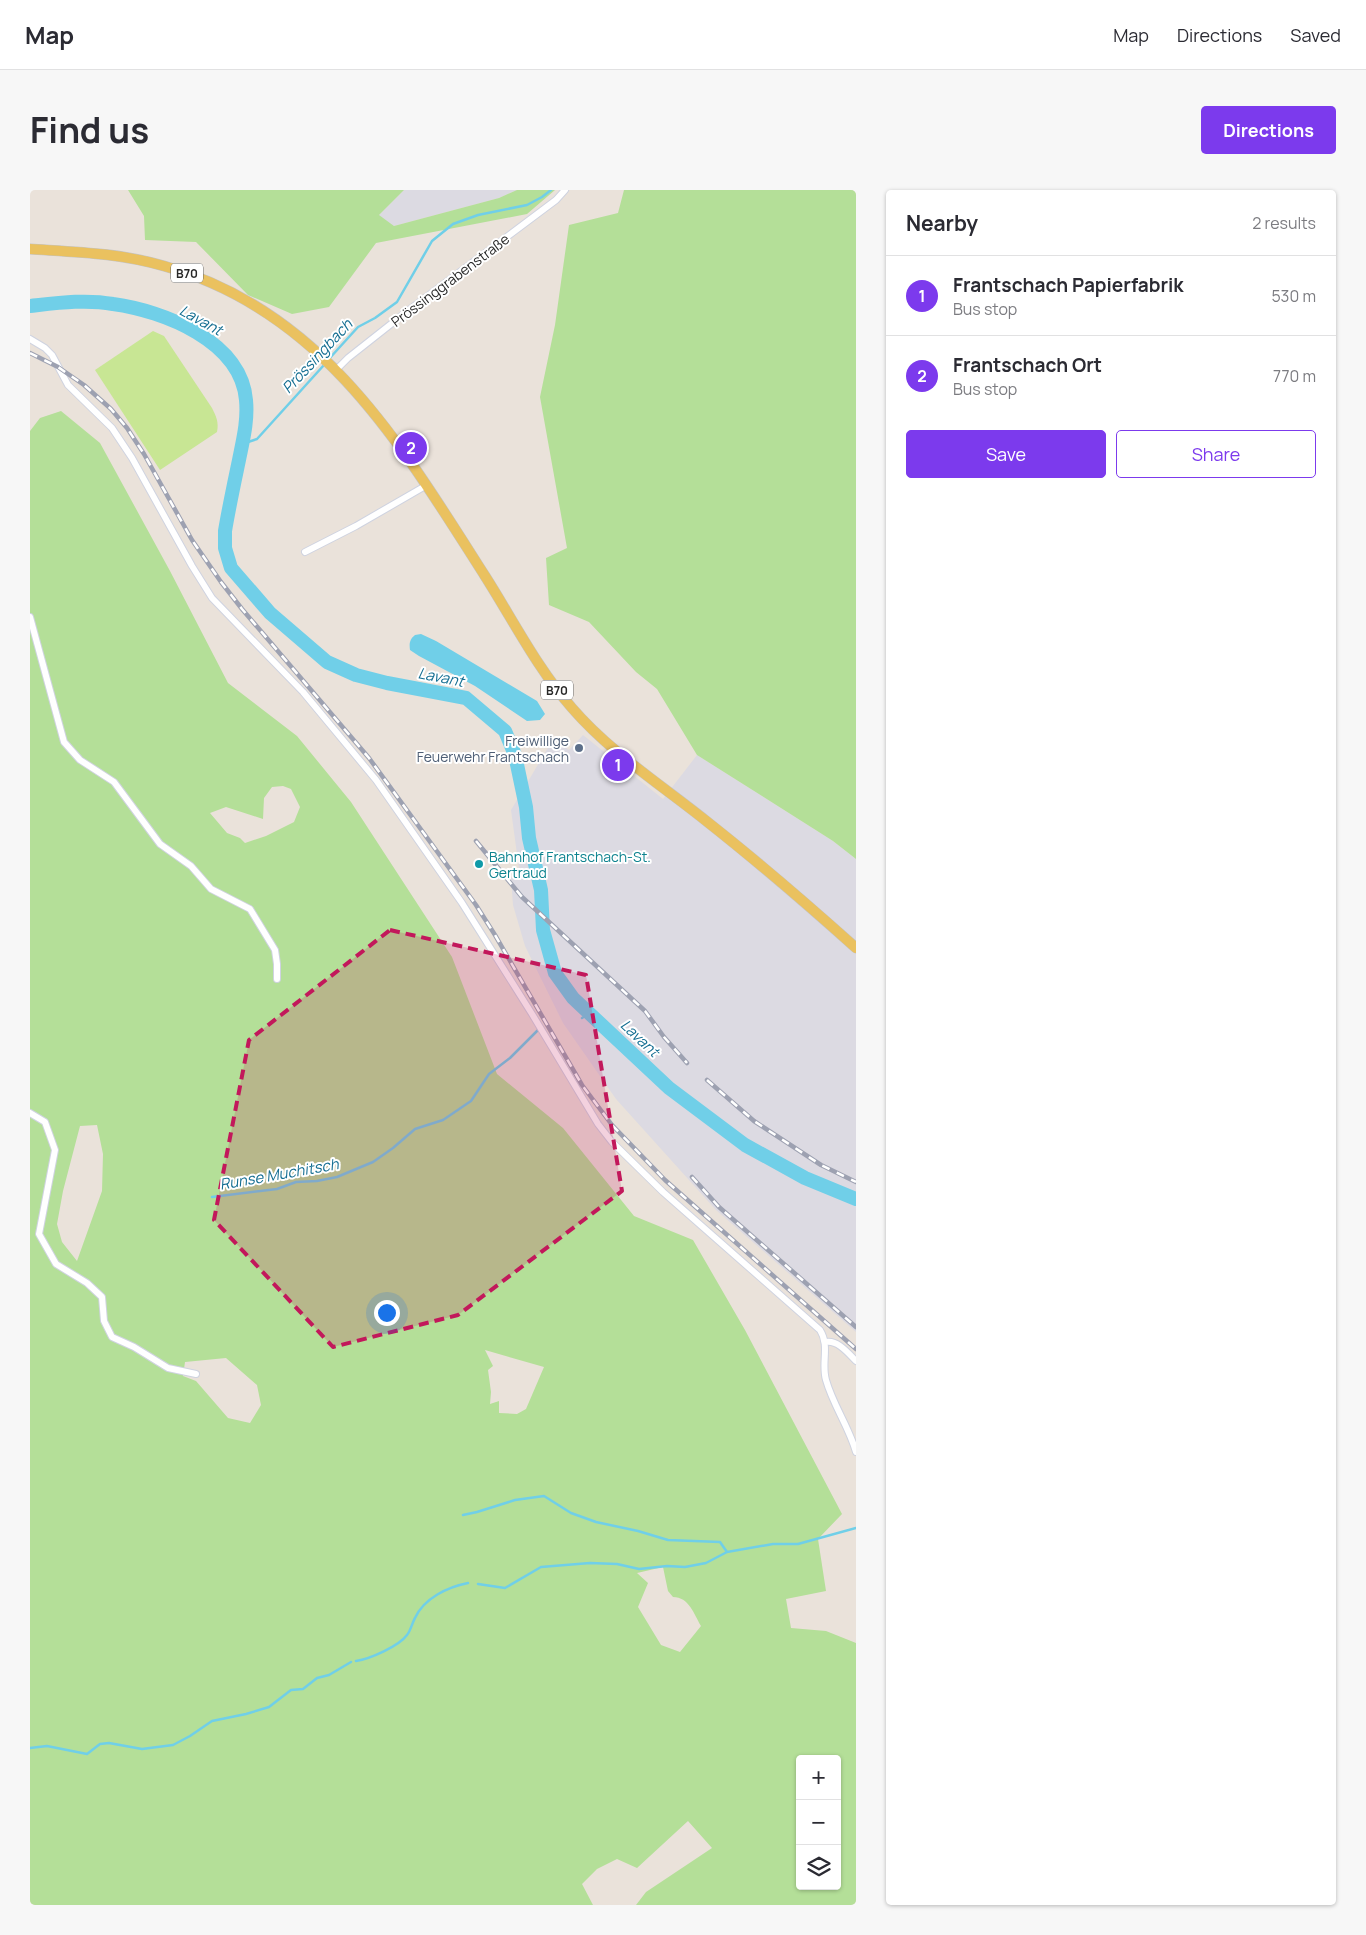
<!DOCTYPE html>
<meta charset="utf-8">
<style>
body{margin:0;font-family:Manrope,sans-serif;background:#f7f7f7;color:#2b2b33}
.controls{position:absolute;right:15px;bottom:15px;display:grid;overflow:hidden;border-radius:5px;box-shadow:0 1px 4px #0004}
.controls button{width:45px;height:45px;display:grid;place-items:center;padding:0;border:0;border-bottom:1px solid #e1e1e2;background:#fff;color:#2b2b33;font:25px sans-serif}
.you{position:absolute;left:356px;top:1122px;width:18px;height:18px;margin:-12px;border:4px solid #fff;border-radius:50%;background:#1a73e8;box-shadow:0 0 0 8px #1a73e833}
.badge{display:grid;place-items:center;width:32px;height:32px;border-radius:50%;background:#7c3aed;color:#fff;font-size:16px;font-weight:700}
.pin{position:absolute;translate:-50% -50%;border:2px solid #fff;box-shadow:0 1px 5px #0006}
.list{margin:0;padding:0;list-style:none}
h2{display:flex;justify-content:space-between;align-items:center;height:65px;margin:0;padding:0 20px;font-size:21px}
h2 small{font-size:16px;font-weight:400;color:#7c7c81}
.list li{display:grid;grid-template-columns:32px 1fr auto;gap:15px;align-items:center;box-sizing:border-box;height:80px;padding:0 20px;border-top:1px solid #e1e1e2}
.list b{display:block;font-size:19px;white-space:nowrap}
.list p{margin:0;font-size:16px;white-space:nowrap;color:#7c7c81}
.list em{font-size:16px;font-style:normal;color:#7c7c81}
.actions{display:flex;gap:10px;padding:15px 20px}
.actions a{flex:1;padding:11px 0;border:1px solid #7c3aed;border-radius:5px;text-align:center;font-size:18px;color:#7c3aed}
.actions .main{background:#7c3aed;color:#fff}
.icon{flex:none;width:28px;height:28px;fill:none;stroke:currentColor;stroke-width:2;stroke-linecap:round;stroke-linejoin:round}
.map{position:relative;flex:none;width:826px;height:1715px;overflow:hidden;border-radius:5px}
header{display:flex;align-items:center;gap:30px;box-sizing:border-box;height:70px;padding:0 25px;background:#fff;border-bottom:1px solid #e1e1e2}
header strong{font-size:24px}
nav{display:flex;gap:28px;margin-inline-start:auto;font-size:18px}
.intro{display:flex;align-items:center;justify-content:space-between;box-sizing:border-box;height:120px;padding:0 30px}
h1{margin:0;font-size:35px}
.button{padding:12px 22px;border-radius:5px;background:#7c3aed;color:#fff;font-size:18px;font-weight:700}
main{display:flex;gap:30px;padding:0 30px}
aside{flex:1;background:#fff;border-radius:5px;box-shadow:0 1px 4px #0004}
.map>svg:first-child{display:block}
</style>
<header>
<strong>Map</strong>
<nav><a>Map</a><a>Directions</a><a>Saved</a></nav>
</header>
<div class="intro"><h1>Find us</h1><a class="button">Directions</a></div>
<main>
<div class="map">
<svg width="826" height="1715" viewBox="0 0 826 1715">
<rect width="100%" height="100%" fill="#eae2da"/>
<path fill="#dcdae2" d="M374,0H487L469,8L364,36L348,26Z
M553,545L633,609L667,565L803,651L826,669V1142L686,1020L586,909L533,833L495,756L483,715L481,688L490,686L481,620L519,556L531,554L539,560Z"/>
<path fill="#b4df98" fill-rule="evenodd" d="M98,0H374L349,25L364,36L469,8L487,0H525L497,24L346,53L299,117L262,124L218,105L166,52L115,50L114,26Z
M594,0H826V669L803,651L667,565L627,499L606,482L559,432L519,415L516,368L537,358L510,207L525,135L539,35L588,23Z
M31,221L70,253L140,381L198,493L267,546L321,612L422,767L467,884L533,938L604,1026L663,1050L715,1140L812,1324L788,1349L796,1401L756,1409L761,1438L796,1441L826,1453V1715H606L616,1702L682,1658L658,1631L607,1678L587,1669L567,1679L552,1694L563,1715H0V241L10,228ZM253,596L261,599L270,617L264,632L236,646L215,653L210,648L197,643L180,623L196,617L233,629L234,608L242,597ZM67,935L73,964L72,1001L47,1071L32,1052L27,1034L33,1001L50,936ZM455,1160L514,1177L496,1219L487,1224L469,1223V1211L460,1214L461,1202L458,1180L463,1176ZM196,1168L227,1195L231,1215L220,1233L198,1228L166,1191L153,1186L155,1172ZM633,1377L638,1401L643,1407C659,1407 664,1424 671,1436L650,1462L631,1455L608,1417L618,1393L607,1383ZM770,1569H807V1696H770Z"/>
<path fill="#c8e694" d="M123,141L134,146L182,218C186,226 189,232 187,242L130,280L65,180Z"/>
<path fill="#70cfe8" d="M391,444L406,451L507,511L515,524L510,530L497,531L445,496L389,466L380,460C379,453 380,449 385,445Z"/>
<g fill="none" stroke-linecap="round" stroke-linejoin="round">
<path stroke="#70cfe8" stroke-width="2.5" d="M298,170L328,137L345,128L367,112L402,51L423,34L448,25L497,15L512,7L521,0
M212,254L227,249L294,175
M552,828L560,823
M182,1007L247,999L266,992L287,991L307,987L343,972L363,958L385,939L413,930L441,911L459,884L480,868L508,840
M433,1325L447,1322L485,1310L514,1306L541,1323L566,1332L608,1341L638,1350L690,1352L697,1362
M448,1394L475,1398L511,1377L560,1373L587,1374L609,1379L637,1376L655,1377L676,1373L697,1362L743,1354H768L826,1338
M326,1471C340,1469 369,1456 377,1445C381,1440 382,1433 385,1428C394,1408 418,1397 438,1393
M0,1558L17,1556L57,1564L70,1554L79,1553L112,1559L143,1555L160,1546L182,1531L216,1524L239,1517L261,1500L273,1499L287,1488L299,1485L321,1472"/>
<path stroke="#70cfe8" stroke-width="14" d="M0,116C27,113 56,109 83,114C134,121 211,151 216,210C218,231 213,250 209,270C204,294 199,317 195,341V358L201,378L240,423L297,472L326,485L357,493L436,508L475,541L485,565L496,617L499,648L511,700L513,740L525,783L543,808L639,898L715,955L775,988L826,1009"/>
<defs>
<path id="minor" d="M0,149L15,158L22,165L38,195L82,238L102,268L162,376L182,408L273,502L346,590L432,713L502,824L568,934L582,952L633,1002L790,1140C800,1156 791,1173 796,1190C803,1215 819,1237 826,1262
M306,180L318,168L375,123L526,10L535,0
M275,362L326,336L397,295
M0,427L34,552L50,570L84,592L130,654L161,676L181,699L220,719L245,760L247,774V789
M0,923L15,932L25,960L9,1044L26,1074L57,1093L72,1107L74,1131L82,1147L104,1157L138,1178L166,1184
M796,1152C808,1150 818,1163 826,1171"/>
<path id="primary" d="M0,59C45,62 90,63 134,76C293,120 372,256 455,386C483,430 507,478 542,518C580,562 630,594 675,630C727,671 777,714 826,758"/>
</defs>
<use href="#minor" stroke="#cfd3e0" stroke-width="8"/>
<use href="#primary" stroke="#c3c3c3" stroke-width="11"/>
<use href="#minor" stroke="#fff" stroke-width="6"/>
<use href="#primary" stroke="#eac15f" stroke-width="10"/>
<defs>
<path id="rail" d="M0,163L28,177L54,195L81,219L97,238L114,264L162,350L191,392L212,419L339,568L446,715L465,745L552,895L582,935L635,990L826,1159
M446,651L492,707L615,821L634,847L657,873
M677,890L724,931L791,975L826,992
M662,987L689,1017L826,1137"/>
</defs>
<use href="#rail" stroke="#9da1b1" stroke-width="4.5"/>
<use href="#rail" stroke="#fff" stroke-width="2.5" stroke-dasharray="8" stroke-linecap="butt"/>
</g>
<path fill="#c2185b" fill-opacity="0.2" stroke="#c2185b" stroke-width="4" stroke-dasharray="10 6" stroke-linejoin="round" d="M360,740L556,785L592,1001L428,1125L303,1157L184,1030L219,850Z"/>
<circle fill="#5c6f8a" stroke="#fff" stroke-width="2" cx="549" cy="558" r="5"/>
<circle fill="#0f9aa8" stroke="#fff" stroke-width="2" cx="449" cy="674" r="5"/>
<g text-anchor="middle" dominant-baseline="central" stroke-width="4" stroke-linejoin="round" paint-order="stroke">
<g fill="#fff" stroke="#686868" stroke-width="1">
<rect x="141" y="73.5" width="32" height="19" rx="4"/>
<rect x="511" y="490.5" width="32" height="19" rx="4"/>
</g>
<g font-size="12" font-weight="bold" fill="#282828">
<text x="157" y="83">B70</text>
<text x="527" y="500">B70</text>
</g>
<g font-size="14" fill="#282828" stroke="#fff">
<text transform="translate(420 90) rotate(-37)">Prössinggrabenstraße</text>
</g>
<g font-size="14" fill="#4e5e75" stroke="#fff" text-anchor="end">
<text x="539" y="550">Freiwillige<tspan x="539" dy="16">Feuerwehr Frantschach</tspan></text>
</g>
<g font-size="14" fill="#0d838f" stroke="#fff" text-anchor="start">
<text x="459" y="666">Bahnhof Frantschach-St.<tspan x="459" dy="16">Gertraud</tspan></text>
</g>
<g font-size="15" font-style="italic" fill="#136d91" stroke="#fff">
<text transform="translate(171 130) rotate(29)">Lavant</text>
<text transform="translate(287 166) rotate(-47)">Prössingbach</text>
<text transform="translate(411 487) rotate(11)">Lavant</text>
<text transform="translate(610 848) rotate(43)">Lavant</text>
<text transform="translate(249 984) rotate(-10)">Runse Muchitsch</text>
</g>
</g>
</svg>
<div class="controls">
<button>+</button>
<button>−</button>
<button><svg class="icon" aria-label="layers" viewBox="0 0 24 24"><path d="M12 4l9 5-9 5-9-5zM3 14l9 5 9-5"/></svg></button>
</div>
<div class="you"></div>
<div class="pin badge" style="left:588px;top:575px">1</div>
<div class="pin badge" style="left:381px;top:258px">2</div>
</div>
<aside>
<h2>Nearby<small>2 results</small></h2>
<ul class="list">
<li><span class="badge">1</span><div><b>Frantschach Papierfabrik</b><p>Bus stop</p></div><em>530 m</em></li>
<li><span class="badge">2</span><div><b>Frantschach Ort</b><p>Bus stop</p></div><em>770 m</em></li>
</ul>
<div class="actions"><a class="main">Save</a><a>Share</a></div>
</aside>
</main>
